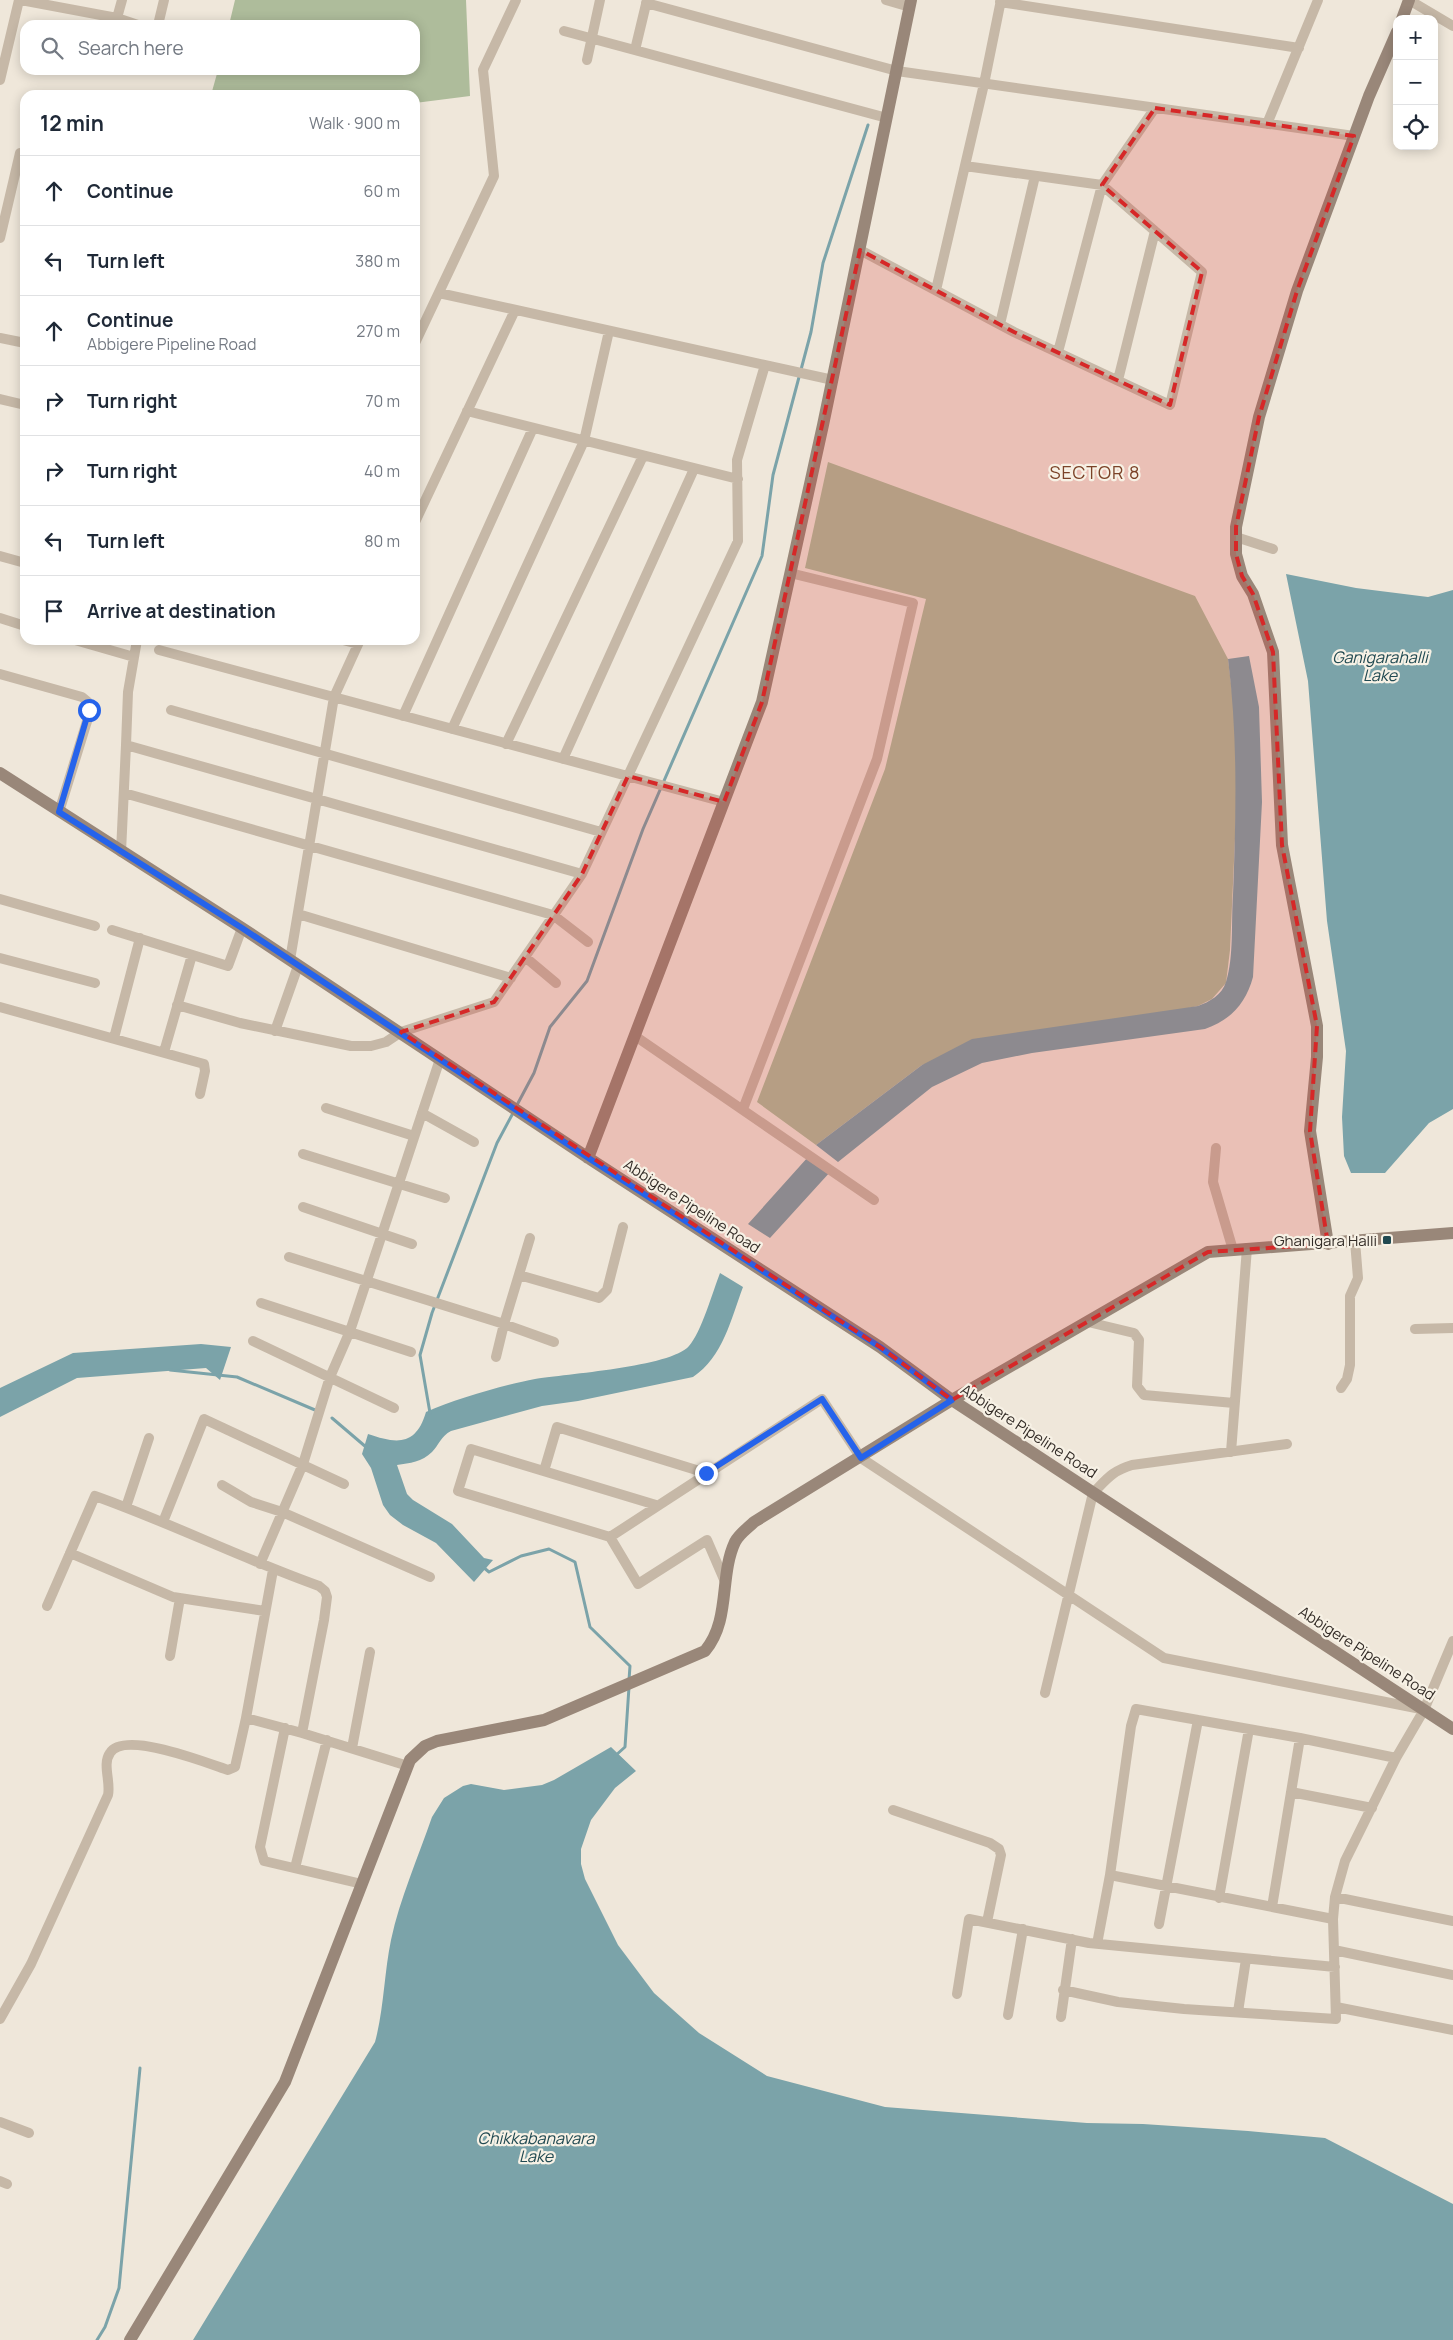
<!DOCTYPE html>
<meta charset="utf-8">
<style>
body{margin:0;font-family:Manrope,sans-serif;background:#f2f2f3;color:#1f2937}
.controls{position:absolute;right:15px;top:15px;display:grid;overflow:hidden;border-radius:10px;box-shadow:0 2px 12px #0003}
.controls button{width:45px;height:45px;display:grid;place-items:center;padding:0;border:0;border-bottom:1px solid #e0e1e3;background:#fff;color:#1f2937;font:25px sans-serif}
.stop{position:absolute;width:15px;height:15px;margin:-11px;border:4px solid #2563eb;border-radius:50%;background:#fff}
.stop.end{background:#2563eb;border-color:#fff;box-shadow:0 1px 5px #0008}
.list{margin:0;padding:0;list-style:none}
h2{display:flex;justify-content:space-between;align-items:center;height:65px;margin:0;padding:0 20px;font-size:21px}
h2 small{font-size:16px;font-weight:400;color:#747a83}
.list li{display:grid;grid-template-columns:32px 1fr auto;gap:15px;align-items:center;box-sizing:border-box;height:70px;padding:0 20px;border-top:1px solid #e0e1e3}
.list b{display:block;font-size:19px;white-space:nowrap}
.list p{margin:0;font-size:16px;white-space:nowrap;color:#747a83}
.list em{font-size:16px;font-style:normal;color:#747a83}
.icon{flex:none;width:28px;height:28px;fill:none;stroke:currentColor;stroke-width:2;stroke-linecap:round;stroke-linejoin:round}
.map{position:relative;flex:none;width:1453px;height:2340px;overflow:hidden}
.search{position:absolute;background:#fff;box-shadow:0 2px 12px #0003;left:20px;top:20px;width:400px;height:55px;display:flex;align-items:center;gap:12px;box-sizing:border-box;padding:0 18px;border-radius:15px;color:#747a83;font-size:19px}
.panel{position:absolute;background:#fff;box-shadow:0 2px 12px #0003;left:20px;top:90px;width:400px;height:555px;border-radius:15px}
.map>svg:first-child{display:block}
</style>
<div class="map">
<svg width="1453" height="2340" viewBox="0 0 1453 2340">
<rect width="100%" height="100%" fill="#efe7da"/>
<path fill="#aebc9b" d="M235,0H466L470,96L415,103V95H211L218,70H415V25H229Z
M828,462L1195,596L1228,659L1235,716L1237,794L1230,950L1226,983L1212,999L1198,1006L922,1065L816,1145L757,1102L885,769L926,599L805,568Z"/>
<path fill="#7ba3a9" d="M1286,574L1356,588L1428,597L1453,590V1109L1429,1123L1385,1173H1351L1344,1156L1342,1117L1346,1051L1327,921L1308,681Z
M1249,656L1259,707L1262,802L1253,977C1246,1003 1231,1020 1205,1029L1032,1053L982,1063L932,1087L838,1162L816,1145L922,1065L972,1039L1198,1006C1209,1002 1222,995 1226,982C1234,956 1231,923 1233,895C1236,815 1238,738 1228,659Z
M808,1157L831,1171L770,1238L748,1224Z
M720,1273L743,1287C731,1319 723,1357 693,1377L578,1401L542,1406L451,1431C441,1436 439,1445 432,1452C422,1462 410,1463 397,1465L407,1494L413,1500L452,1524L484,1558L493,1560L474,1582L436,1543L403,1525L390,1515L383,1505L371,1468L362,1454L368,1434C397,1444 416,1446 426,1412C455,1399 504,1385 535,1379C565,1374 671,1367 689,1346C701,1333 713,1291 720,1273Z
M201,1344L231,1347L220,1380L206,1368L77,1378L0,1417V1388L73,1353Z
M611,1747L636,1771L615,1788L591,1820L581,1849V1864L585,1879L618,1945L654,1993L699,2033L767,2076L885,2107L1087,2123L1143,2124L1248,2131L1325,2138L1453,2204V2340H193L375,2042C384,2009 384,1974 391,1940C400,1898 418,1858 432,1817L444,1798L463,1786L471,1784L504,1790L542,1785L554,1780Z"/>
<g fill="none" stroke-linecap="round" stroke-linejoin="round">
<path stroke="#7ba3a9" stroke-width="3" d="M517,1105L534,1073L550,1027L587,981L643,829L762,556L773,475L811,332L823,263L868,125
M170,1370L237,1377L315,1410
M430,1413L420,1355L432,1313L497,1143L513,1113
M332,1418L366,1447
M483,1567L489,1572L521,1556L549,1549L575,1562L590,1627L630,1666L629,1680
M615,1756L625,1747L629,1687
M97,2340L105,2327L119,2288L140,2068"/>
<path stroke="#c6b8a7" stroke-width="10" d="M21,0L117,18L138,25
M886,0L910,7
M1409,0L1453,26
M1000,2L1299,48
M646,3L897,71L1354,136
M117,18L122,0
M158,25L164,0
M564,31L887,118
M635,50L647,0
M587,60L600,0
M0,80L19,0
M1267,124L1318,0
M0,238L20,153
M860,250L1014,332L1170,405L1202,272L1102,185L965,166
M936,290L984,84L1001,0
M439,293L833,380
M1000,324L1035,176
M0,338L25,343
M415,343L494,176L483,70L516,0
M1058,352L1102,185L1155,108
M1118,380L1155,231
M0,399L25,405
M467,411L738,479
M415,522L515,310
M1236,537L1273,549
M0,556L25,563
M0,618L25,626
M75,640L134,657
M343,640L358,644
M159,650L724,802
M0,674L82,697L88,702V718L59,812
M171,710L601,832
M403,716L533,428
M452,729L584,441L609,331
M506,744L643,456
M126,745L128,692L137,640
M563,759L694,469
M124,793L553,915L588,942
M121,852L126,745L582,874L494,1002L401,1032L386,1042L371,1046H351L240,1023L177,1005
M582,874L738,541L737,460L765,365
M0,899L95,926
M298,914L511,978
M112,930L228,966L242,928
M525,957L556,983
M0,958L95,983
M290,960L334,697L360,640
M0,1007L204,1064L205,1071L200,1094
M275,1031L298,966
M635,1036L874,1200
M114,1038L140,938
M164,1052L192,955
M326,1108L414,1136
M743,1109L877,759L913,603L790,573
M422,1113L474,1142
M1216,1148L1213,1182L1233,1250
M303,1154L445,1198
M303,1207L412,1244
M289,1257L504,1324L554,1342
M519,1275L599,1298L607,1290L623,1227
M261,1303L411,1352
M1088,1322L1134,1333L1139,1340L1137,1386L1144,1395L1234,1403
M1415,1329L1453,1328
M253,1341L394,1408
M496,1357L504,1324L530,1238
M1341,1388L1347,1379L1350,1365V1296L1358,1278L1355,1241
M1231,1452L1247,1248
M544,1471L557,1427L706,1473
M222,1485L251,1502L282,1512L430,1577
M126,1507L149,1438
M163,1522L204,1419L344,1484
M610,1537L458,1491L471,1449L656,1505
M70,1553L173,1597L265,1611
M260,1564L303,1464L330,1377L350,1331L440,1059
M273,1570L246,1718L302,1733
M726,1584L707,1540L638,1584L610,1537L822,1399L861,1458L1164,1658L1421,1709
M47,1606L95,1496C171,1523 243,1559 319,1586L325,1591L327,1597L324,1620L302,1733L408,1766
M170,1656L180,1598
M1045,1693L1093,1493C1107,1479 1112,1471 1132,1465L1287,1444
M285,1728L260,1847L264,1861L362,1884
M352,1748L370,1652
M1291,1792L1372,1808
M893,1810L990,1843L999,1849L1001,1855L987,1922
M295,1868L327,1740
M1110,1875L1131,1726L1136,1709L1300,1738L1396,1758
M1335,1897L1453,1921
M1219,1898L1249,1729
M1272,1907L1300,1738
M1159,1924L1198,1720
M1097,1944L1110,1875L1333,1919
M1334,1950L1453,1975
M1063,1990L1118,2002L1184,2009L1336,2019L1333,1919L1335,1897L1345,1861L1396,1758L1424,1710L1453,1641
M957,1994L969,1919L1089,1943L1335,1967
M1336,2007L1453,2030
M1238,2012L1246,1959
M1008,2015L1023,1929
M1061,2017L1072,1939
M0,2019L31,1964L108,1795C111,1782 102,1764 110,1753C124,1730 207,1763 228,1770L235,1767L246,1718
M0,2122L29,2133
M0,2181L7,2184"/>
<path stroke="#998779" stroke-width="12" d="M1402,19L1409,0
M0,773L242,928L593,1161L880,1347L952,1400L1453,1729
M588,1158L762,702L823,425L911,0
M1328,1244L1310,1131L1317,1057V1026L1282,845L1273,652L1253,594L1242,576L1236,554V527L1259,417L1297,291L1369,96L1397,32
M130,2340L285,2082L410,1760L425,1746L437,1741L544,1720L705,1651C731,1620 719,1576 735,1542C739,1534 748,1528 754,1522L952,1400L1208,1252L1453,1233"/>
</g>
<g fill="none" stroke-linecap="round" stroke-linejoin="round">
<path stroke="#2563eb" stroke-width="6" d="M89,710L59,812L242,928L593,1161L880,1347L952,1400L861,1458L822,1399L706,1473"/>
</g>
<path fill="#d62828" fill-opacity="0.2" stroke="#d62828" stroke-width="4" stroke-dasharray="10 6" stroke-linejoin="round" d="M1155,108L1354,136L1297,291L1259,417L1236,527V554L1242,576L1253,594L1273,652L1282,845L1317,1026L1310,1131L1328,1244L1208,1252L952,1400L880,1347L401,1032L494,1002L582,874L628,776L724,802L762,702L860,250L1014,332L1170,405L1202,272L1102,185Z"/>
<rect fill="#204951" stroke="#f7f1e5" stroke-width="2" x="1382" y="1235" width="10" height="10" rx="2.5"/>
<g text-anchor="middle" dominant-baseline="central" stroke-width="4.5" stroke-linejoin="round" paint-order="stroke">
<g font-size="15" fill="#332c27" stroke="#f7f1e5">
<text transform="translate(692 1206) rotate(33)">Abbigere Pipeline Road</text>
<text transform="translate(1029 1431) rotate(33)">Abbigere Pipeline Road</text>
<text transform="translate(1367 1653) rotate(33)">Abbigere Pipeline Road</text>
</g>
<g font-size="15" fill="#332c27" stroke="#f7f1e5" text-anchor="end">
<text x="1377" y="1240">Ghanigara Halli</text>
</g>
<g font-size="16" font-style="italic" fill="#204951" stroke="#f7f1e5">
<text x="1380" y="657">Ganigarahalli<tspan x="1380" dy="18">Lake</tspan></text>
<text x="536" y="2138">Chikkabanavara<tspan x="536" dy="18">Lake</tspan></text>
</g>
<g font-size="18" letter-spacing="1" fill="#7b4227" stroke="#f7f1e5">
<text x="1095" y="472">SECTOR 8</text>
</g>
</g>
</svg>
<div class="controls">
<button>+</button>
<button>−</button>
<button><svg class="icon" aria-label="locate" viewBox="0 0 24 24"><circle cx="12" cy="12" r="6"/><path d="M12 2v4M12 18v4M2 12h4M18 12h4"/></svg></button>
</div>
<div class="stop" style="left:89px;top:710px"></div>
<div class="stop end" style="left:706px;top:1473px"></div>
<div class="search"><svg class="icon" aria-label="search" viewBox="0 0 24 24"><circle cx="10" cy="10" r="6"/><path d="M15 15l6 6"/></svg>Search here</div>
<section class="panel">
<h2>12 min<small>Walk · 900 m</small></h2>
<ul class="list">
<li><svg class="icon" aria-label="ahead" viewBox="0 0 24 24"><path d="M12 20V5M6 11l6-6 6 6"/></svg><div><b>Continue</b></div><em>60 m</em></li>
<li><svg class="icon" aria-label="left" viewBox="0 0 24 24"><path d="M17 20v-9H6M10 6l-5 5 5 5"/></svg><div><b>Turn left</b></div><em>380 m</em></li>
<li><svg class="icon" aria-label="ahead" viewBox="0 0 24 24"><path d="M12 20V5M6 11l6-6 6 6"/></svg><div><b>Continue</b><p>Abbigere Pipeline Road</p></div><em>270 m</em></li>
<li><svg class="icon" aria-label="right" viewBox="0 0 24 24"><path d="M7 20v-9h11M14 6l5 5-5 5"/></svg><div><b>Turn right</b></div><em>70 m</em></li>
<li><svg class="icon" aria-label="right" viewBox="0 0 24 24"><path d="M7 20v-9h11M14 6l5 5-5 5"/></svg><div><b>Turn right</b></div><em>40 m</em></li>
<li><svg class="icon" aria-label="left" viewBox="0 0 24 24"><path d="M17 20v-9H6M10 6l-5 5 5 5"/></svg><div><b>Turn left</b></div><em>80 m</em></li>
<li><svg class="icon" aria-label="arrive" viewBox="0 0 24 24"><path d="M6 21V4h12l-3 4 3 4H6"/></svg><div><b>Arrive at destination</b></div></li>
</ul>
</section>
</div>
